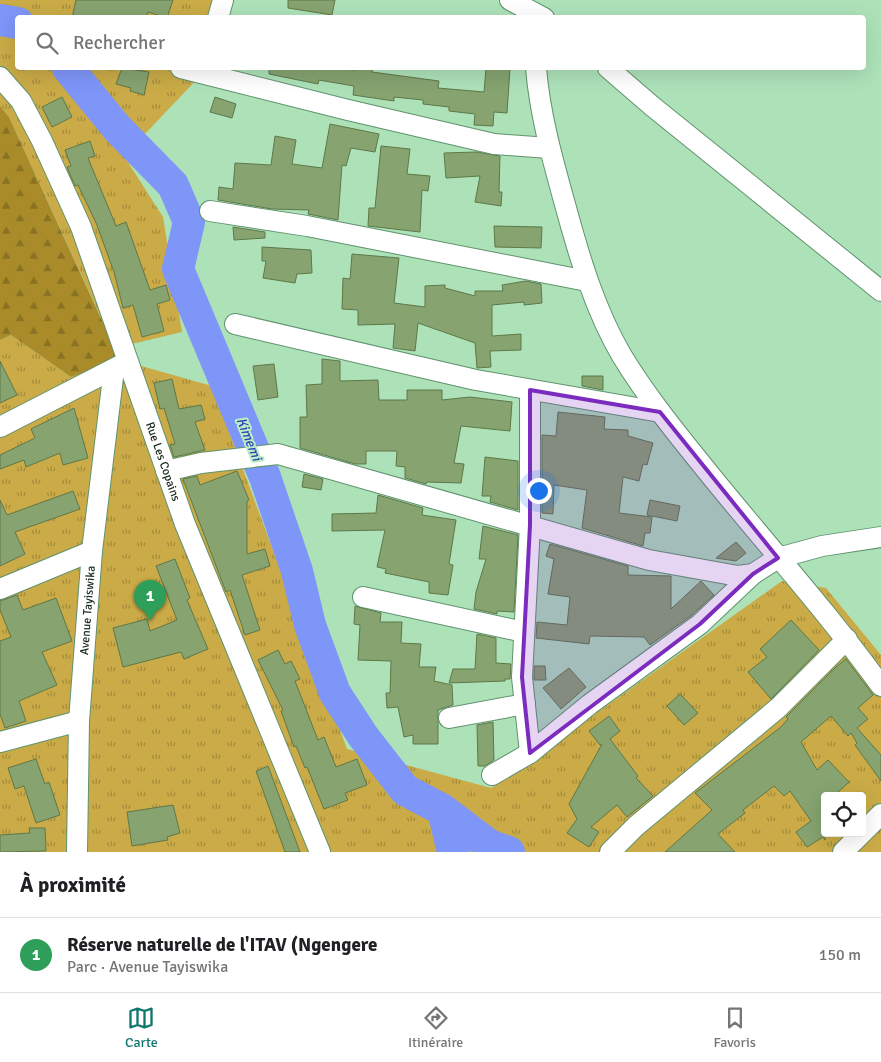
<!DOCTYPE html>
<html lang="fr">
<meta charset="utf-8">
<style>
body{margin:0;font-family:Signika,sans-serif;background:#f2f2f2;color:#202124}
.controls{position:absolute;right:15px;bottom:15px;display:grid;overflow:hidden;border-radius:5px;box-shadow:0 5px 20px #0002}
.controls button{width:45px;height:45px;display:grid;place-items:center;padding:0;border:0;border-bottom:1px solid #e0e0e0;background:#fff;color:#202124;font:25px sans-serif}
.you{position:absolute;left:538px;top:490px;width:18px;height:18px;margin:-12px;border:4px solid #fff;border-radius:50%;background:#1a73e8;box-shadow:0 0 0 8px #1a73e833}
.badge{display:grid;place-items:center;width:32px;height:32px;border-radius:50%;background:#0f766e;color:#fff;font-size:16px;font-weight:700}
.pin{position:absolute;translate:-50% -41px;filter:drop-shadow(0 1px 2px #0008)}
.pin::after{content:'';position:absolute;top:26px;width:18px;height:15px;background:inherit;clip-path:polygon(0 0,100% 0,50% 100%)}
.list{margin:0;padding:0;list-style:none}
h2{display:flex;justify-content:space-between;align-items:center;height:65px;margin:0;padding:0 20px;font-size:21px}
h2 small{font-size:16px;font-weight:400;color:#757577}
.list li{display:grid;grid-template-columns:32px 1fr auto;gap:15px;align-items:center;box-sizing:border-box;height:75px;padding:0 20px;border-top:1px solid #e0e0e0}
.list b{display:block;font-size:19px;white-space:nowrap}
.list p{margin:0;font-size:16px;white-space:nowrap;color:#757577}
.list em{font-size:16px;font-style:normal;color:#757577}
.icon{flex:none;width:28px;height:28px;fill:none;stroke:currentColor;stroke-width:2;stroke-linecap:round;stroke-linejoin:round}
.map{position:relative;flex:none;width:881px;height:852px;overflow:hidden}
.search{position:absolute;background:#fff;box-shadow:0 5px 20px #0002;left:15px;right:15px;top:15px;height:55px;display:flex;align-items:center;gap:12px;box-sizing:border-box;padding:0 18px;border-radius:5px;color:#757577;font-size:19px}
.sheet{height:140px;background:#fff}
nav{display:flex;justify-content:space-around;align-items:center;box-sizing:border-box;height:70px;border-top:1px solid #e0e0e0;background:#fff;font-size:14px;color:#757577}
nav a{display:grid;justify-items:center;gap:2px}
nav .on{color:#0f766e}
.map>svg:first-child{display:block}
</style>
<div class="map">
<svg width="881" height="852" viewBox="0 0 881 852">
<defs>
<pattern id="grass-tufts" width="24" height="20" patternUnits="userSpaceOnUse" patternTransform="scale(1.25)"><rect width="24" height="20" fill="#caab47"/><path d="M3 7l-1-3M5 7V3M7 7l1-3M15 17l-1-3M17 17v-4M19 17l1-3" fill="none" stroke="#a38b3a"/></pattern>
<pattern id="forest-firs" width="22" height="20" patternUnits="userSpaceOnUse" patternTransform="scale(1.25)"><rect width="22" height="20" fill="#a98c29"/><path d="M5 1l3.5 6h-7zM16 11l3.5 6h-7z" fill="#897322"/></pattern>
</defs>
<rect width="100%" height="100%" fill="#ade2b9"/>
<path fill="url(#grass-tufts)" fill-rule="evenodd" d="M0,0H219L215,17L18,18V68H203L201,75L124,156L163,217L182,332L115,348L9,117L0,106Z
M11,335L71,377L120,360L212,386L347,749L491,788L782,581L826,588L881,655V852H0V340ZM825,796H862V833H825Z"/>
<path fill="url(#forest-firs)" d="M0,106L9,117L120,360L71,377L11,335L0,340Z"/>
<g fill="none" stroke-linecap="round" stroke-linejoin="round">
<path stroke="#7e96f8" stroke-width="32" d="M0,20L18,23
M68,68L117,128L173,185L189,222L178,269L265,477L297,571L310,625L335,693L363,736L405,790L443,810L489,845L509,852
M443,810L453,852"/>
</g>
<path fill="#86a370" stroke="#5e7848" d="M76,0H173L167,18L148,12L146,18H72Z
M288,0H335L332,15L288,8Z
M122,68L149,72L144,95L130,91L131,88L116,84Z
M269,68H339L354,70V68H373L372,72L439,81L438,88L484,92L486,68H510L507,113L494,112L493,126L474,125L475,114L449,111V107L423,104V100L394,97V101L353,95L354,86L319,80L318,84L269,74Z
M62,97L72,117L52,127L42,107Z
M215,97L236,104L232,118L210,112Z
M330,124L379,134L375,152L351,148L346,166L342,165L338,220L308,214L309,210L272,209L218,200L219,187L233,189L235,163L271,165L275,136L296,140L292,164L322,168Z
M90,141L95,156L88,158L116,226L126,222L150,290L166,285L170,300L157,304L164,331L142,337L133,305L123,308L114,272L97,225L78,185L75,186L69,172L67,167L71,166L65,150Z
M381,146L410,149L407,174L430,176L428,191L422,190L420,232L368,226L369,208H375Z
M477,152L500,156L499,192H502L501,206L475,202L480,176L446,178L444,153Z
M494,226L542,227L541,248L495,247Z
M233,227L265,232V238L234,240Z
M262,247L311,250L312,273L297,274L295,283L263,278L266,261H262Z
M352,254L399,258L394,303L425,307V286L445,285V288L475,296V291H503L502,285L526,281L541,284L542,303L524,305V302L492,305V336L521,334V350L490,351L491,367L477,368L475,343L418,323L415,351L393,348L395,324L358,325V310L342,309L343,278L350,279Z
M322,359L340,361V381L378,380L379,400H407V390H442V400L470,397L512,402L510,431L461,426L454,463L464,464L461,483L427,482L426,484L405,478V467L396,466L397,451H366V464H355L300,448V417H307L306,385L322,384Z
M0,361L17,395L0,403Z
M274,364L278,397L258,400L253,366Z
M582,376H603V390L582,386Z
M172,379L179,409L201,405L205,419L195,422L205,450L174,457L170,445L175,444L164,408L160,409L154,383Z
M74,408L88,458L63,465L60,453L26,467L24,460L0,469V455L35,438L31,429Z
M558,412L605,417L604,429L628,430V436L653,443L647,465L643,464L639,481L623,477L619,513L652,517L650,533H645L643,546L582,528L587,490L554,485L553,514L542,513V435L556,436Z
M485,457L518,461V510L490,502L491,496H482Z
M237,471L249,500L247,501V554L265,549L270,566L242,575L260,630L245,635L230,590L226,592L183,479L197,476L200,485Z
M304,474L323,479L321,490L302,487Z
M73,491L80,509L15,532L25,554L0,566V500L7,515Z
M378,495L423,508L422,515L456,520L449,564L453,565L448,595L429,593V582L385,573L386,569L377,567L385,530L332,531V514L376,513Z
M650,500L680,506L677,521L647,515Z
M483,526L518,535L514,612L497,611V614L474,609L476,592L486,559H479Z
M736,542L746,553L736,561L716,558Z
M550,544L628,566V575L671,576V609L701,581L714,595L692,615L650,645L644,637L590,636L589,644L536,638L537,622L567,625L570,597L548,594L554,559L546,556Z
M175,559L190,598L187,600L208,649L184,659L181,652L123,667L113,628L147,619L150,631L177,620L156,566Z
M17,595L23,610L56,598L72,641L42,652L57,685L19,701L26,721L5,728L0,714V641L11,637L0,610V601Z
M355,606L381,613L380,622H402L401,643L421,644L419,667H436L434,681L452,685L453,705L438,710V744H413V735L404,737L398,707L387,708L386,693H390L391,661L358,660L360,625L354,624Z
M791,620L819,650L771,699L748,672L767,657L760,649Z
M477,634L496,638V663L511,664L510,679H505V681L449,683L453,669H475Z
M278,650L285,664L291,661L300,679L295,681L318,740L324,737L336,767L357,759L367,785L345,793L348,800L324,809L307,767L305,768L296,746L294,747L281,711L283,710L258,660Z
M846,659L873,695L858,708L868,719L857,728L881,755V781L855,745L857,743L851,733L848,736L831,716L801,742L817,770L828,760L849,782L834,796H825V840L823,837L807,847L796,832L811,821L790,791L784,796L774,786L743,810L745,813L718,834L735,852H665L712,810L695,793L781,727L788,719L786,717L836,667Z
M534,666H545L546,680H534Z
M569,668L586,687L561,709L543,688Z
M680,694L698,713L684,725L667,706Z
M609,716L620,731L610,739L638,776L636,778L653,796L627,817L617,805L591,827L599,832L589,847L567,833L577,819L569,804L602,744L600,745L589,731Z
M493,722L494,760L485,766H478L477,725Z
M36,759L45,784L49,782L60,815L36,823L24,786L15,789L8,768Z
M268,766L300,852H285L256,771Z
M173,805L180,833L167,837L168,840L132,846L127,812Z
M29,828H45L46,851L0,852V835L30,833Z"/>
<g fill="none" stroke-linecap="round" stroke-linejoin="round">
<defs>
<g id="minor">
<path d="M510,0L544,18"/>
<path d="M218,18L223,0"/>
<path d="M181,68L348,110L494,144L549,148"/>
<path d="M536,68C540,116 553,161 566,208C580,259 595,310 622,356C647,397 677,434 707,471C765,543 827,611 881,686"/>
<path d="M608,68L652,106L881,291"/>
<path id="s1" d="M0,77L21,101L42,141L81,227L185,524L320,852"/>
<path d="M210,211L307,226L587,281"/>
<path d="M235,324L476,380L660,412"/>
<path d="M530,390V525L522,677L530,753"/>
<path d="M0,427L123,364"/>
<path d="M166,471L201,463L278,454L649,560L738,576L753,574L778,558L822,546L881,537"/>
<path d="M0,589L92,551"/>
<path d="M363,597L524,632"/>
<path d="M449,718L525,704"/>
<path d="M0,742L79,721"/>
<path d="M492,775L530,753L590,704L700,624L753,574"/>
<path id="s2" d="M77,852L79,721L92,551L114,369"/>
<path d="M610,852L636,826L778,708L847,639"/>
<path d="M843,852L881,814"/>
</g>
</defs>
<use href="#minor" stroke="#60936d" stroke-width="22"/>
<use href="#minor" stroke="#fff" stroke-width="20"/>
</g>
<path fill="#7b2cbf" fill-opacity="0.2" stroke="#7b2cbf" stroke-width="4" stroke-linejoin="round" d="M530,390L660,412L778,558L753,574L700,624L530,753L522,677L530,525Z"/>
<g text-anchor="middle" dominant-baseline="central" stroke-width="4" stroke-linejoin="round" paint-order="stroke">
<g font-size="12" fill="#162a1b" stroke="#b9efc6">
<text stroke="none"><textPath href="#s1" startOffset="420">Rue Les Copains</textPath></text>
<text stroke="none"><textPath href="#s2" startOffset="242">Avenue Tayiswika</textPath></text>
</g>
<g font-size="14" font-style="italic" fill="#3542b3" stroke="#b9efc6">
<text transform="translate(249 439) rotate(68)">Kimemi</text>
</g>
</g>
</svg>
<div class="controls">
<button><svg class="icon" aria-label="locate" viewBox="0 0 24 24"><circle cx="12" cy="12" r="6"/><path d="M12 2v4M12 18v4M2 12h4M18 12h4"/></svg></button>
</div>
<div class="you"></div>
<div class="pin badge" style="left:150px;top:621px;background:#2e9e5b">1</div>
<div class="search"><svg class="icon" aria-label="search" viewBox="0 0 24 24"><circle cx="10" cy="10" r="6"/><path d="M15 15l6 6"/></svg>Rechercher</div>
</div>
<section class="sheet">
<h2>À proximité<small></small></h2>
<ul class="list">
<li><span class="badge" style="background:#2e9e5b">1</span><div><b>Réserve naturelle de l'ITAV (Ngengere</b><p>Parc · Avenue Tayiswika</p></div><em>150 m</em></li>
</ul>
</section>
<nav>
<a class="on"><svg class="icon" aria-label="map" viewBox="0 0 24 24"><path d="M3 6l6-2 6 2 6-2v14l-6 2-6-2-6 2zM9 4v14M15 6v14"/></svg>Carte</a>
<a><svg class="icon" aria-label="directions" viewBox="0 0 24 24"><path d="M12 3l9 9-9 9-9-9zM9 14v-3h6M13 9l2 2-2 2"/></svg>Itinéraire</a>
<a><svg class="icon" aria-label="saved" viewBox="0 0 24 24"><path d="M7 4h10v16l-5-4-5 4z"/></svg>Favoris</a>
</nav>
